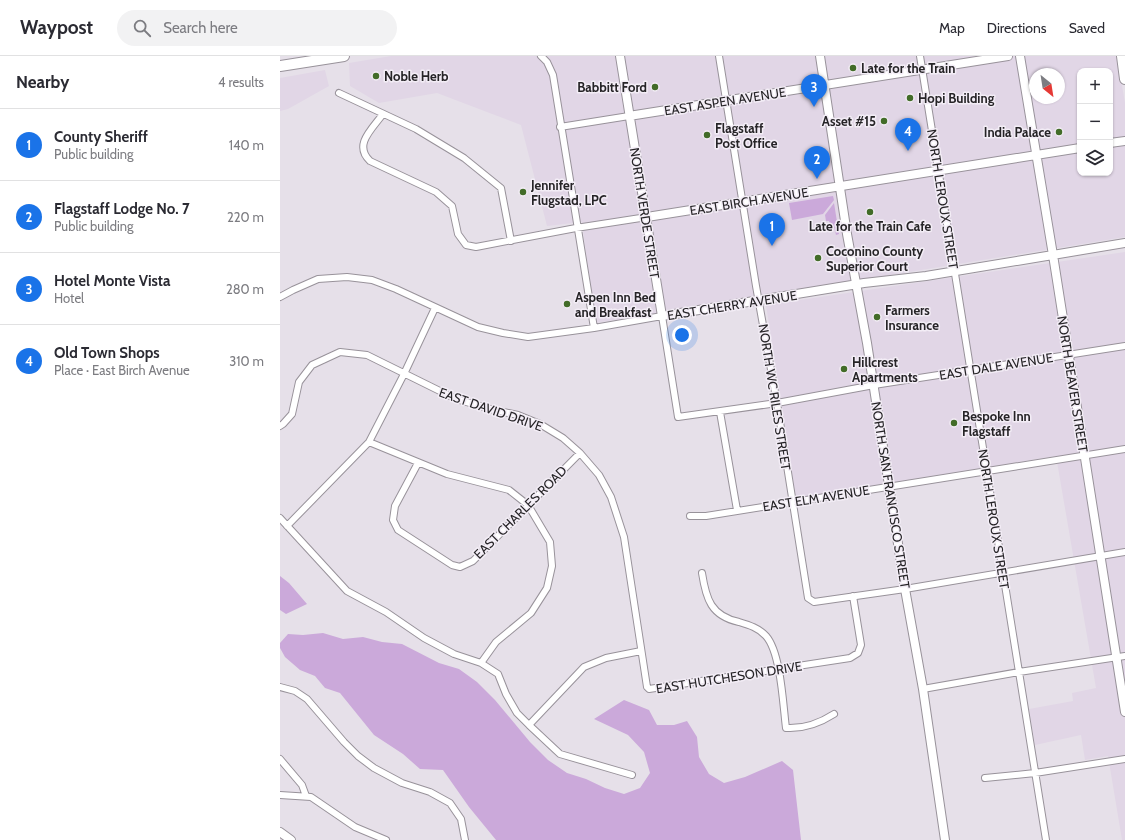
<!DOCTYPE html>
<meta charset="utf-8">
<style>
body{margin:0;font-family:Cabin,sans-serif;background:#f2f2f3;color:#2b2b33}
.controls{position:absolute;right:12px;top:12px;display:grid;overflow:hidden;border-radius:8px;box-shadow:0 1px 3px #0004}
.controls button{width:36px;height:36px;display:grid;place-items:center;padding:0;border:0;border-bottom:1px solid #e1e1e2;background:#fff;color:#2b2b33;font:20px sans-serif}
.compass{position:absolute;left:749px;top:12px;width:36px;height:36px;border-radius:50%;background:#fff;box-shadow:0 1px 3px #0004;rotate:150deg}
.you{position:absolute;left:402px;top:279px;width:14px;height:14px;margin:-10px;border:3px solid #fff;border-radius:50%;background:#1a73e8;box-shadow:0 0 0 6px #1a73e833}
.badge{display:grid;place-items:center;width:26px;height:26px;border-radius:50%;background:#1a73e8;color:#fff;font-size:13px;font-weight:700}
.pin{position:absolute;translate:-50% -33px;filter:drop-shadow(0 1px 2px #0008)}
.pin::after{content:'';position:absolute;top:21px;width:14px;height:12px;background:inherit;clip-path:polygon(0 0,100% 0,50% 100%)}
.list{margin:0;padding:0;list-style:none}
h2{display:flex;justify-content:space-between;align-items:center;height:52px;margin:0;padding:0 16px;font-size:17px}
h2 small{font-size:13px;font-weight:400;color:#7c7c81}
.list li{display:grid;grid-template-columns:26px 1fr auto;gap:12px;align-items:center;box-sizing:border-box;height:72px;padding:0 16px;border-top:1px solid #e1e1e2}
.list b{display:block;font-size:15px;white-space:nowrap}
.list p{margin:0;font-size:13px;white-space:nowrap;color:#7c7c81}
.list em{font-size:13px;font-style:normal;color:#7c7c81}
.icon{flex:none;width:22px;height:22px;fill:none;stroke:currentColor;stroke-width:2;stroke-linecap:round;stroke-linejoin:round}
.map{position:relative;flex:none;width:845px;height:784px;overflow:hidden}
header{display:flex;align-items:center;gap:24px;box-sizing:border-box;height:56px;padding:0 20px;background:#fff;border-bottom:1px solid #e1e1e2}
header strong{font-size:19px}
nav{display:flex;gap:22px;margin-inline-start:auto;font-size:14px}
.search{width:280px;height:36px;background:#f2f2f3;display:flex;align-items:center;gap:10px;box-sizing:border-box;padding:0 14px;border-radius:22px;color:#7c7c81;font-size:15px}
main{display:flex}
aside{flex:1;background:#fff}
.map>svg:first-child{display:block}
</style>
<header>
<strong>Waypost</strong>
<div class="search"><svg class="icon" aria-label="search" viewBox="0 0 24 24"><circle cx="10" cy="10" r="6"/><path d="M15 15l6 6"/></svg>Search here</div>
<nav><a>Map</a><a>Directions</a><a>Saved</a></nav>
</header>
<main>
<aside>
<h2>Nearby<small>4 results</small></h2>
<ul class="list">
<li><span class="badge">1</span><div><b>County Sheriff</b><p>Public building</p></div><em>140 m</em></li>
<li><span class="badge">2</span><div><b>Flagstaff Lodge No. 7</b><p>Public building</p></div><em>220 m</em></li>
<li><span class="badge">3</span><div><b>Hotel Monte Vista</b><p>Hotel</p></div><em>280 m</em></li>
<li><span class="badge">4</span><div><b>Old Town Shops</b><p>Place · East Birch Avenue</p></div><em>310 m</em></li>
</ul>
</aside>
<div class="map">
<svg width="845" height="784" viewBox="0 0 845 784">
<rect width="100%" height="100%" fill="#e6e0e9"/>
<path fill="#e1d6e6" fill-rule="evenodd" d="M111,0H837L845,47V181L315,267L302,166L267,170L241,69L157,37L99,47L70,30L69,7ZM800,15H830V117H800ZM755,18H779V42H755Z
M45,14L49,30L8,53L0,55V22Z
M845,196V784H842L828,700L805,704L801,679L755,689L749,653L793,645L792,637L816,632L776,400L516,442L486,249Z"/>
<path fill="#cba9da" d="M553,140L554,144L543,158L512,164L509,147Z
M554,147L559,178L556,179L554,170H550L549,165H546L545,159Z
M0,520L9,527L27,548L6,558L0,554Z
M43,577L63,583L83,581L102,586L122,588L159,607L179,613L197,626L215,644L250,686L268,704L287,717L306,723L325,732L344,738L360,732L370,717L364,696L348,679L314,663L344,644L369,654L377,669H394L407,665L417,681L419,701L429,718L444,727L465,721L502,705L513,714L521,784H216L189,751L163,714L140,713L123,698L94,679L60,637L45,632L35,620L20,614L5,601L0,592V587L8,578L23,579Z"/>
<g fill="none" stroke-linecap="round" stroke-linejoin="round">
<defs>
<path id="minor" d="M261,0L267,6L273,19L314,272
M439,0L476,230L497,347L528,542L534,546L625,533L845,496
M640,0L766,784
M59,37L136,73L184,102L221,132L231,185
M103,58C92,73 73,89 90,105L156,136L172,150L178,178L186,189L196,191L296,172L367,161
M280,71L349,60
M0,241L13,234L38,223L67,221L92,224L116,233L198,271L223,277L248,281L314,272L382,260L398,361L497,347L594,329L845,290
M440,356L457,454
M0,370L3,368L12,358L19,326L32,309L60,296L87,299L176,343L214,354L238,359L260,368L283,382L300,397L319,419L331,441L344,481L367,631L369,633L570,602L578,597L581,589L573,540
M89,386L167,418L229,434L248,449L270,486L272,510L267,532L251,557L216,586L201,607
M138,407L115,450L113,464L118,474L172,509L180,511L193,505L300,397
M410,460H426L845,393
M0,462L67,535L106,556L144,582L174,598L201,607L218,618L226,638L237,657L249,669L280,698L352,719
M7,470L89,386L124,318L155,252
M422,517C426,543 431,560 459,566C469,569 479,572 486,580C501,597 503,649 506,672C523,673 540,667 554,658
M0,631L15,635L27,643L64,686L78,700L94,712L122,727L150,736L170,747L181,763L185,784
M643,633L739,616L845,600
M249,669L304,611L326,602L361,595
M0,703L22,729L26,740
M705,722L755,717L845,703
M0,739L31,741L75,771L106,784"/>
<path id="tertiary" d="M340,0L382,260L584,227L646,220L845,187
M540,0L567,178L587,287L625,533L643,633L665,784
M740,0L773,199L845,656
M349,60L728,0
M830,87L845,85
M367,161L800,92
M0,776L11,784"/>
<path id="primary" d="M842,0L845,23
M0,10L64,0"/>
</defs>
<use href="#minor" stroke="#98929a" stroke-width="8"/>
<use href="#tertiary" stroke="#98929a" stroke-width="10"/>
<use href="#primary" stroke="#98929a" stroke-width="12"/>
<use href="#minor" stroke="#fff" stroke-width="6"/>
<use href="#tertiary" stroke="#fff" stroke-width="8"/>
<use href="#primary" stroke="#fff" stroke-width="10"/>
</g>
<g fill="#426c28" stroke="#f3edf6" stroke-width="1.5">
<circle cx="573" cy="12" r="4"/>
<circle cx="96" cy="20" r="4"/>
<circle cx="375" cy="31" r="4"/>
<circle cx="630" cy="42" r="4"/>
<circle cx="604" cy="65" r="4"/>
<circle cx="779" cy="76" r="4"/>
<circle cx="427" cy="79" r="4"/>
<circle cx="243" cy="136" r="4"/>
<circle cx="590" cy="156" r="4"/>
<circle cx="538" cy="202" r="4"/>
<circle cx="287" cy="248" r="4"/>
<circle cx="597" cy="261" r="4"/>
<circle cx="564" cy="313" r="4"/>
<circle cx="674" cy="367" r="4"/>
</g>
<g text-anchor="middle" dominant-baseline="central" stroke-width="3" stroke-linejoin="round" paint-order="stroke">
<g font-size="13" font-weight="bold" fill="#262427" stroke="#f3edf6" text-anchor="start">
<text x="581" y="12">Late for the Train</text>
<text x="104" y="20">Noble Herb</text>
<text x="367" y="31" text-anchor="end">Babbitt Ford</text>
<text x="638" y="42">Hopi Building</text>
<text x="596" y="65" text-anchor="end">Asset #15</text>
<text x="435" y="72">Flagstaff<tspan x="435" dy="15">Post Office</tspan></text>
<text x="771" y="76" text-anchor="end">India Palace</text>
<text x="251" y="129">Jennifer<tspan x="251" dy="15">Flugstad, LPC</tspan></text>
<text x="590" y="170" text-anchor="middle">Late for the Train Cafe</text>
<text x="546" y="195">Coconino County<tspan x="546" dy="15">Superior Court</tspan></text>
<text x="295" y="241">Aspen Inn Bed<tspan x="295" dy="15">and Breakfast</tspan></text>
<text x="605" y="254">Farmers<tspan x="605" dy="15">Insurance</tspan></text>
<text x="572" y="306">Hillcrest<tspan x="572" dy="15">Apartments</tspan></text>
<text x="682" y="360">Bespoke Inn<tspan x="682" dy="15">Flagstaff</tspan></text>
</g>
<g font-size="13" fill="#262427" stroke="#f3edf6">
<text transform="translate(445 45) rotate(-9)">EAST ASPEN AVENUE</text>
<text transform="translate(663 143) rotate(81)">NORTH LEROUX STREET</text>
<text transform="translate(469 145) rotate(-9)">EAST BIRCH AVENUE</text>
<text transform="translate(365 157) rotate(81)">NORTH VERDE STREET</text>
<text transform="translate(452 249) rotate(-9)">EAST CHERRY AVENUE</text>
<text transform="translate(716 310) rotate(-9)">EAST DALE AVENUE</text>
<text transform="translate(793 328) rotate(81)">NORTH BEAVER STREET</text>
<text transform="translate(495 341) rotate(81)">NORTH WC RILES STREET</text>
<text transform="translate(211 353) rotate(19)">EAST DAVID DRIVE</text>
<text transform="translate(611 439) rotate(81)">NORTH SAN FRANCISCO STREET</text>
<text transform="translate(536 442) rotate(-9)">EAST ELM AVENUE</text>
<text transform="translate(240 456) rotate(-45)">EAST CHARLES ROAD</text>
<text transform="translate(714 463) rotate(81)">NORTH LEROUX STREET</text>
<text transform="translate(449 621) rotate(-9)">EAST HUTCHESON DRIVE</text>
</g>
</g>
</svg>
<div class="controls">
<button>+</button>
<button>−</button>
<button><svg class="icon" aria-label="layers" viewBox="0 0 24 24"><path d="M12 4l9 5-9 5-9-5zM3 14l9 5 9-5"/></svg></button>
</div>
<svg class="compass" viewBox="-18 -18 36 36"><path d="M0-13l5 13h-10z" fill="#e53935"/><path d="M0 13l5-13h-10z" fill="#7c7c81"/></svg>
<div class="you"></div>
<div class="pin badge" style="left:492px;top:190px">1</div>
<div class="pin badge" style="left:537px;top:123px">2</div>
<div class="pin badge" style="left:534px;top:51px">3</div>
<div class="pin badge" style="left:628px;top:95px">4</div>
</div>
</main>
